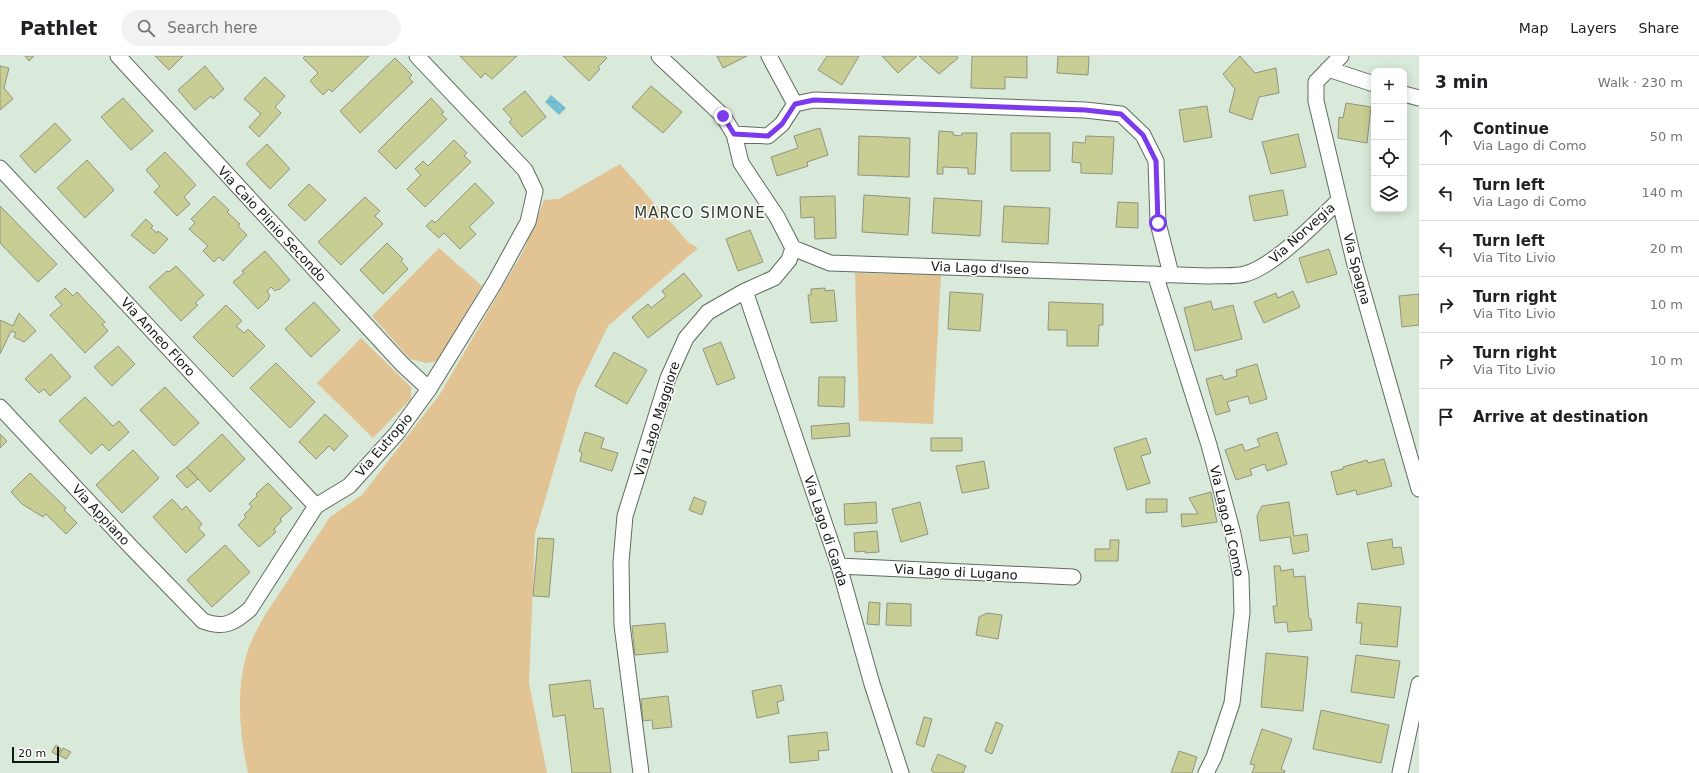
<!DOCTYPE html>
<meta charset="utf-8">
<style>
body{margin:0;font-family:"DejaVu Sans",sans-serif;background:#f2f2f2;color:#202124}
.controls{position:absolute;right:12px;top:12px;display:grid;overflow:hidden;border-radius:8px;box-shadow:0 2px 10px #0003}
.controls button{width:36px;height:36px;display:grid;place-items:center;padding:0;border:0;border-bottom:1px solid #e0e0e0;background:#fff;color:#202124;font:20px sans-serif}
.scale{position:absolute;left:12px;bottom:10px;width:47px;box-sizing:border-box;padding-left:4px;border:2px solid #121813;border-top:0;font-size:11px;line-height:14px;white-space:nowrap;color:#121813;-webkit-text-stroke:3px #fff;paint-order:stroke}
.stop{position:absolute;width:12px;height:12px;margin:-9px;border:3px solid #7c3aed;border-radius:50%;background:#fff}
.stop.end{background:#7c3aed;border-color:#fff;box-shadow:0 1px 4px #0008}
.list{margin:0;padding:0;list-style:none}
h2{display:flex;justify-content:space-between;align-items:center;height:52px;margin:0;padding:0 16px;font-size:17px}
h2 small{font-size:13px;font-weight:400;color:#757577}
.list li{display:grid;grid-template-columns:26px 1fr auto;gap:12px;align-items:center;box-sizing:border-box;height:56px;padding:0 16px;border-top:1px solid #e0e0e0}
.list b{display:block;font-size:15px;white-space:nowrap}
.list p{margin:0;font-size:13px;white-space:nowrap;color:#757577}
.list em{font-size:13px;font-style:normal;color:#757577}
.icon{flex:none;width:22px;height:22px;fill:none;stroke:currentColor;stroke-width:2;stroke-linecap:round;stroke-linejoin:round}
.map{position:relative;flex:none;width:1419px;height:717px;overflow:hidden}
header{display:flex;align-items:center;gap:24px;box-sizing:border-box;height:56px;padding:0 20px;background:#fff;border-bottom:1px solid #e0e0e0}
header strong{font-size:19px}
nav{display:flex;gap:22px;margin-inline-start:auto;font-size:14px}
.search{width:280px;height:36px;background:#f2f2f2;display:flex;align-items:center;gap:10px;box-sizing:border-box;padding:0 14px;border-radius:22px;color:#757577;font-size:15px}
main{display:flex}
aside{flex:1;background:#fff}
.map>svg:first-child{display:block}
</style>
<header>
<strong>Pathlet</strong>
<div class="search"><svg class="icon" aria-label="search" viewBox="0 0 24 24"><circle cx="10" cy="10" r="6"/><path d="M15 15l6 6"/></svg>Search here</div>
<nav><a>Map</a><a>Layers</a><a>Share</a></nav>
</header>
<main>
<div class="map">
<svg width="1419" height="717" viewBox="0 0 1419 717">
<defs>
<pattern id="water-ripples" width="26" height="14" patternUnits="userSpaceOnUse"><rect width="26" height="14" fill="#76c0d3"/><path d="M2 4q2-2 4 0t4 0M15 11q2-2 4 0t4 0" fill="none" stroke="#65a4b4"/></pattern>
</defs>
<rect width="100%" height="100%" fill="#d9eada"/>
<path fill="#e2c394" d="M620,108L688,186L698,192L608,270L577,334L535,478L529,627L547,717H248C240,680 236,641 245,604C249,588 257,573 265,559L330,461L362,439L440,338L524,194L544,144L559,143Z
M439,192L482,230L437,305L426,307L410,303L372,260Z
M855,217L941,219L933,368L859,365Z
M361,282L411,331V343L373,382L317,327Z"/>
<path fill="url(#water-ripples)" d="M551,39L566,52L559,59L545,46Z"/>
<path fill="#c8ce93" stroke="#919380" d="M25,0H34L29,5Z
M155,0H183L169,14Z
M305,0H369L332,36L329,33L323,39L310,25L318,17L303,2Z
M460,0H517L492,23L485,17L481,22Z
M563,0H605L607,2L598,11L600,13L589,25Z
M717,0H747L723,12Z
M827,0H859L842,29L818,14Z
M882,0H917L898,17Z
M919,0H957L958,2L939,18Z
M972,0H1027V22L1005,21V33L971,32Z
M1058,0H1089L1088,19L1057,17Z
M1240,0L1255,17L1276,12L1279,37L1259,41L1252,64L1229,56L1235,33L1223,18Z
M395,2L412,19L409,22L413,26L360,77L340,55Z
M0,10L9,12L4,32L13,43L0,54Z
M205,10L224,33L213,43L211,40L195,54L178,34Z
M265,21L285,40L275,51L281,57L259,81L249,71L261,58L244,43Z
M651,30L682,56L663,77L632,51Z
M525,35L546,61L522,81L509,66L512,63L503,53Z
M123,42L153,75L131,94L101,61Z
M431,42L444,56L441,58L447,63L396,113L378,95Z
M1346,47L1371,51L1367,87L1338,82L1339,61L1343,62Z
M1207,50L1212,81L1184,86L1179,54Z
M55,67L71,84L35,117L20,100Z
M820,72L828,99L807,106L808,110L777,120L771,101L798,92L794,80Z
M939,75L953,76V79L961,80L962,77H977L975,118H968V112L943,111V118H937Z
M1011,77H1050V115H1011Z
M1298,78L1306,111L1271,118L1262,86Z
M859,80L910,82L909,121L858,119Z
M1086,80L1114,81L1112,118L1081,117V107L1072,106L1073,86L1085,87Z
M454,84L467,97L464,100L471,106L425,151L407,133L421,119L415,113L423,105L428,110Z
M267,88L290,113L270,133L246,108Z
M165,96L196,129L184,141L190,148L177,160L154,136L160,130L146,114Z
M87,104L114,134L85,162L57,132Z
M475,127L494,147L469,171L476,178L460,193L444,177L439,182L426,170L432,164L435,167Z
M309,128L326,144L305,165L288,149Z
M1283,134L1288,159L1254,165L1249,140Z
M864,139L910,142L908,179L862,176Z
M214,140L229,154L227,156L240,168L238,170L247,179L223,205L219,201L214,206L203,195L208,190L189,173L195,167L191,163Z
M835,140L836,182L815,183L814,161L801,162L800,141Z
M365,141L380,155L375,160L383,168L341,209L318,186Z
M934,142L982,145L980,180L932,177Z
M1118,146L1138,147V172L1116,171Z
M0,150L57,208L38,226L0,187Z
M1004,150L1050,152L1048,188L1002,186Z
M146,163L153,170L151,172L157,177L158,175L168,183L154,198L131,179Z
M750,174L763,206L738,215L726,183Z
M387,187L403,203L401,205L408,213L383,238L360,214Z
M1329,193L1337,218L1307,227L1299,202Z
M265,195L290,224L279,234L278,233L275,235L271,231L267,235L270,240L268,242L269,243L258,253L233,226L244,217L242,215Z
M176,210L204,239L195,247L198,249L181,265L149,231L167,215L169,216Z
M684,217L702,240L648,282L632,261L648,248L651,252L666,240L662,235Z
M65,232L73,240L77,236L105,266L102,268L108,275L85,297L50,259L62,249L55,241Z
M825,232V235L834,234L837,265L811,267L808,239H811V233Z
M1293,235L1300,251L1264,267L1254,246L1276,237L1278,242Z
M950,236L983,238L980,275L948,273Z
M1419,238V269L1402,271L1399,240Z
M1211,245L1213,254L1233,249L1242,283L1195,295L1184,252Z
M314,246L340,274L311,301L285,273Z
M1049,246L1103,248V269H1099L1098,290H1067V274H1048Z
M226,249L242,265L236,270L244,277L248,273L265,290L233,321L193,281Z
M19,257L36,275L24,286L14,281L16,277L11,275L0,298V264L13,270Z
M721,286L735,322L717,329L703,293Z
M118,290L135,308L112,330L94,311Z
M614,296L647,314L627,348L595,330Z
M51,298L71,321L50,340L44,333L39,337L25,323Z
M276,307L315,346L290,372L250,332Z
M1257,308L1267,343L1250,348L1248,340L1227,346L1230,355L1216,359L1206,323L1222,319L1224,324L1237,320L1236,314Z
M819,321H845L844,351L818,350Z
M165,331L199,367L174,390L140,354Z
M85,341L113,370L119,365L129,376L109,395L102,388L91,398L59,365Z
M325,358L348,380L334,395L329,390L316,403L299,386Z
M849,367L850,380L812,383L811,370Z
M585,376L604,382L601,392L618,397L612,415L580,405L582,397L579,395Z
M1277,376L1287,408L1267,415L1265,408L1250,413L1252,419L1236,424L1225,394L1242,388L1245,395L1260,390L1257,383Z
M0,378L7,385L0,392Z
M222,378L245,403L210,436L187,411Z
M931,382H962V395H931Z
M1146,382L1151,397L1141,400L1150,427L1127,434L1114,392Z
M133,394L159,422L122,457L96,429Z
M1384,403L1392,430L1357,439L1356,434L1337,439L1331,416L1343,413V411L1367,404L1368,407Z
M984,405L989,432L962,437L956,410Z
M187,411L198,423L187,432L176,420Z
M30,417L66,452L64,454L77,467L66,478L46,458L43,461L22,448L11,436Z
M268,427L292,452L280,463L282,465L274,473L276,476L259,491L238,469L246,461L244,459L252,451L249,448L257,440L256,438Z
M1211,436L1217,466L1182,471L1181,458H1198L1189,442Z
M694,441L706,446L702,459L689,454Z
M172,443L182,454L186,450L202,468L198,472L205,479L186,497L153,461Z
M1146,443H1167V456L1146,457Z
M876,446L877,467L845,469L844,448Z
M920,446L928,478L901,486L892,453Z
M1289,446L1294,480L1307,478L1309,495L1293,498L1290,481L1260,485L1257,460L1262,450Z
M877,475L879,496L865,497V495L855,496L854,477Z
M538,482L554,483L549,541L533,540Z
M1392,483L1393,492L1401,491L1404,508L1372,514L1367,487Z
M1110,484H1119L1118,505H1095V493H1110Z
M225,489L250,516L212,551L187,524Z
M1274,510H1280L1281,515L1293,513L1294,521L1305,520L1309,563H1311L1312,574L1288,576L1287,566L1275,567L1273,550H1277Z
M869,546L880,547L879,569L867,568Z
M887,547L911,548V570L886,569Z
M1358,547L1401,551L1397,591L1360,588L1362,567H1356Z
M987,557L1002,559L998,583L976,579L979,561Z
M665,567L668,596L635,599L632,570Z
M1266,597L1308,601L1303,655L1261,651Z
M1356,599L1400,605L1394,642L1351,636Z
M590,624L594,653L603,652L611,717H572L565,659L553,661L549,629Z
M781,629L784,644L777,646L779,657L757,662L752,635Z
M668,640L672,671L653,673L652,664L643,665L641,643Z
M1321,654L1389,669L1381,707L1313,693Z
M924,661L932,663L924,691L916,688Z
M996,666L1003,669L992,698L985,695Z
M1262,673L1292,683L1281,713L1285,715L1284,717H1252L1255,709L1250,708Z
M827,676L829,694L818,695L819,704L790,707L788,680Z
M56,689L61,693L57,699L52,696Z
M63,692L71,696L66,703L59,699Z
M1179,695L1197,701L1192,717H1171Z
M938,698L966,710L963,717H934L931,714Z"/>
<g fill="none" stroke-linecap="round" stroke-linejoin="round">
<defs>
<path id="minor" d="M118,0L402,308L429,333
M659,0L723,60L734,78L768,80L782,68L795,48
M769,0L795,48
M1341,0L1316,26V45L1354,205L1419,433
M1328,13L1374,28
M1404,38L1419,42
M795,48L814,44L1085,54L1121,58L1143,79L1156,105L1158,167L1171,218
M0,112L316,450
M793,192L830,207L1208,220C1219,219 1234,221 1245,218C1273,211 1318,165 1339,144
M1155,218L1209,389L1233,478L1241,520L1242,556L1232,647L1214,701L1206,717
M745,235L839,510L872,628L901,717
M0,351L131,491L203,565C224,573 234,567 250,553L316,450L349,430L397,377L429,333L495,226L528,166L535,135L525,114L417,0
M839,510L1073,521
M641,717L622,569L621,506L625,460L668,322L686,282L708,256L745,235L774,222L789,204L793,192L777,161L741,107L734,78
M1400,717L1419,628"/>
</defs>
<use href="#minor" stroke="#5e6c5f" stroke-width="17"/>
<use href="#minor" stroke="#fff" stroke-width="15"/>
</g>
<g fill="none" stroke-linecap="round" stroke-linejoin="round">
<path stroke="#7c3aed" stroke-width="5" d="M723,60L734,78L768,80L782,68L795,48L814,44L1085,54L1121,58L1143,79L1156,105L1158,167"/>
</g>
<g text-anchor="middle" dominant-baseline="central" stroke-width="3" stroke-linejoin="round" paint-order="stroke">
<g font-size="13" fill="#121813" stroke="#fff">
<text transform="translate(272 168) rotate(47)">Via Caio Plinio Secondo</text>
<text transform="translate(1302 177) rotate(-42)">Via Norvegia</text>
<text transform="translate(980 212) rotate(2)">Via Lago d'Iseo</text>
<text transform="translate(1357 213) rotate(75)">Via Spagna</text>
<text transform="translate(158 281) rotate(47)">Via Anneo Floro</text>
<text transform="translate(657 363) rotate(-72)">Via Lago Maggiore</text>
<text transform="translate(384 389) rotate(-49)">Via Eutropio</text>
<text transform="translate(101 459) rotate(47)">Via Appiano</text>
<text transform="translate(1227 465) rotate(77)">Via Lago di Como</text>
<text transform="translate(826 475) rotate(72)">Via Lago di Garda</text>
<text transform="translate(956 516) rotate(3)">Via Lago di Lugano</text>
</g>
<g font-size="15" letter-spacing="1" fill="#2f3c30" stroke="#fff">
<text x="700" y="157">MARCO SIMONE</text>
</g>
</g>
</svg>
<div class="controls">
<button>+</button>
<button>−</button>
<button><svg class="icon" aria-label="locate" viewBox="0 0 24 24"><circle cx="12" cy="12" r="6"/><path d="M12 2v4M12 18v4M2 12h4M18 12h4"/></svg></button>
<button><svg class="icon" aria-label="layers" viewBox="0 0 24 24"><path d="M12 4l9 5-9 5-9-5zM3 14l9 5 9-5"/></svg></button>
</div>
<div class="scale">20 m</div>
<div class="stop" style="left:1158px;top:167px"></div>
<div class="stop end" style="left:723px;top:60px"></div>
</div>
<aside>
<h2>3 min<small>Walk · 230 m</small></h2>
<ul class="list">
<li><svg class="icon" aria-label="ahead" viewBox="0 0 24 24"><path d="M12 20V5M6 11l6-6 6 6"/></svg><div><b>Continue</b><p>Via Lago di Como</p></div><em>50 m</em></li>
<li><svg class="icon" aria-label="left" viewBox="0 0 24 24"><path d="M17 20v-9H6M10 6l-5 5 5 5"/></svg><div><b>Turn left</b><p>Via Lago di Como</p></div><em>140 m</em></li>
<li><svg class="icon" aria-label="left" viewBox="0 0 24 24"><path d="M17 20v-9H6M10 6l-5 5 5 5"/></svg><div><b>Turn left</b><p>Via Tito Livio</p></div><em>20 m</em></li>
<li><svg class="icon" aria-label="right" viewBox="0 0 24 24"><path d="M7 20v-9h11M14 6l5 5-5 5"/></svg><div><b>Turn right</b><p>Via Tito Livio</p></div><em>10 m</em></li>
<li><svg class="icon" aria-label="right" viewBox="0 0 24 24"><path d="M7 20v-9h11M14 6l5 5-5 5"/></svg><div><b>Turn right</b><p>Via Tito Livio</p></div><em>10 m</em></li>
<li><svg class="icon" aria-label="arrive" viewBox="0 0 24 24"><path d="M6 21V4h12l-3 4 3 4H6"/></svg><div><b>Arrive at destination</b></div></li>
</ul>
</aside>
</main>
